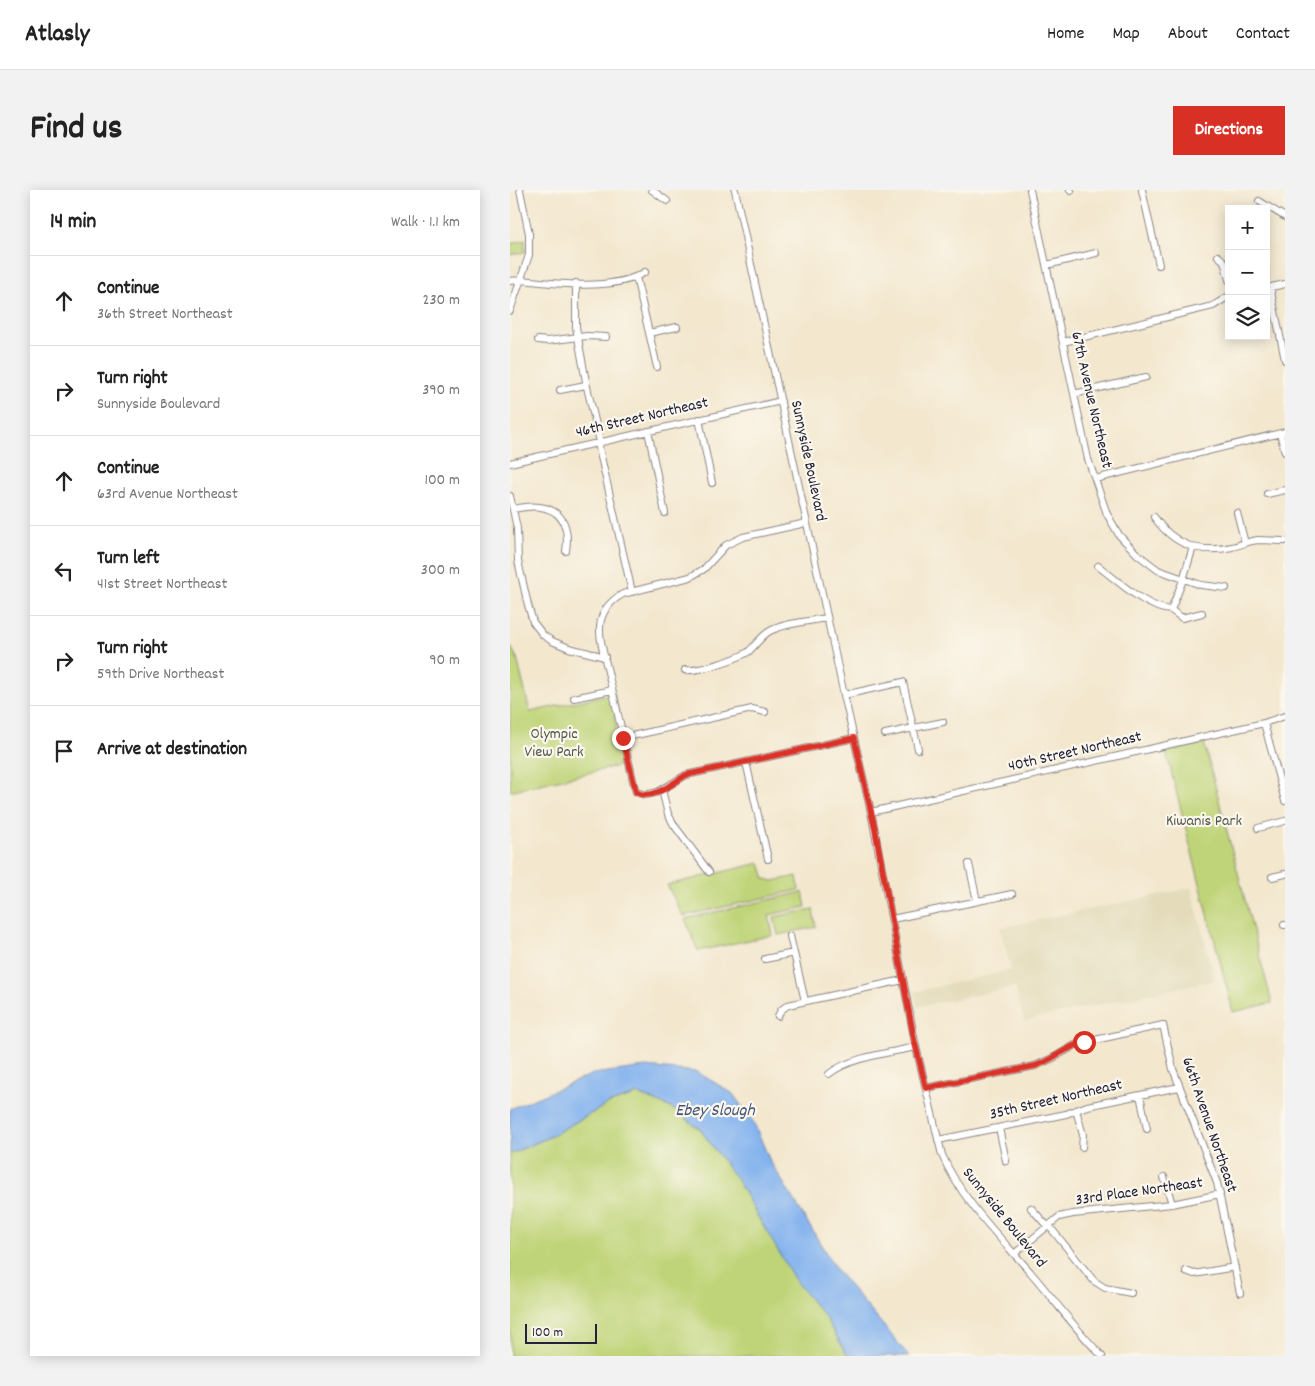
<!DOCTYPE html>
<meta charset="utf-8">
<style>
body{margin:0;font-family:Dekko,sans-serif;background:#f2f2f2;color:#222}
.controls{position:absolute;right:15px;top:15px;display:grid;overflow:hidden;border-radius:0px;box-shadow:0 2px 12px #0003}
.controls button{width:45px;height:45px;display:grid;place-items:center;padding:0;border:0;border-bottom:1px solid #e0e0e0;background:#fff;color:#222;font:25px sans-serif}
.scale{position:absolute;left:15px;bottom:12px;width:72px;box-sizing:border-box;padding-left:5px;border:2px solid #22223b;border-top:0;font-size:14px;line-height:18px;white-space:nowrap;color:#22223b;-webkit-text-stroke:4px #fbf7ec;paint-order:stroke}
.stop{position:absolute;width:15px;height:15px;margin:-11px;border:4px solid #d93025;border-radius:50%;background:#fff}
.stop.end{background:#d93025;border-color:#fff;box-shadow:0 1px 5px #0008}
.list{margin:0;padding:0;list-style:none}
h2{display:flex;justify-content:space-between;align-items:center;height:65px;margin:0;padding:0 20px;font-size:21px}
h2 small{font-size:16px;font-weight:400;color:#767676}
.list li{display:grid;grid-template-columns:32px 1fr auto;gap:15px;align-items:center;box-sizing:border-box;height:90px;padding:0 20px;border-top:1px solid #e0e0e0}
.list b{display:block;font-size:19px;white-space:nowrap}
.list p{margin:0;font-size:16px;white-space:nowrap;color:#767676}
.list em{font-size:16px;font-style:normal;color:#767676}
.icon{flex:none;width:28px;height:28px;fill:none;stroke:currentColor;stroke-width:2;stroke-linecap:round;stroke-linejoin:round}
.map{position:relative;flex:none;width:775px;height:1166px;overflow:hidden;border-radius:0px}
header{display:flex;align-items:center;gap:30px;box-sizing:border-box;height:70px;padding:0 25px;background:#fff;border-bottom:1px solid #e0e0e0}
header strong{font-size:24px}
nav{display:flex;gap:28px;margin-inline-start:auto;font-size:18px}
.intro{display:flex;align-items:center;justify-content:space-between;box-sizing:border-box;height:120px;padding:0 30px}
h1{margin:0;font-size:35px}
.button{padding:12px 22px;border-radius:0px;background:#d93025;color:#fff;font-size:18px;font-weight:700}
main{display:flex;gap:30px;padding:0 30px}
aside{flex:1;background:#fff;border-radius:0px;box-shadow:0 2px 12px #0003}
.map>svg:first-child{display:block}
</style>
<header>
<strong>Atlasly</strong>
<nav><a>Home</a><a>Map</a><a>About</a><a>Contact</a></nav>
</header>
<div class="intro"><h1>Find us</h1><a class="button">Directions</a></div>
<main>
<aside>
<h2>14 min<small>Walk · 1.1 km</small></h2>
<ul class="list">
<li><svg class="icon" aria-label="ahead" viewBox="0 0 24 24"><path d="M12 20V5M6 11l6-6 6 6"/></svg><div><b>Continue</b><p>36th Street Northeast</p></div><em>230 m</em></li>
<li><svg class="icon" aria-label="right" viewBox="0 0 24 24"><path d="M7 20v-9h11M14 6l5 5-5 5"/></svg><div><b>Turn right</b><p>Sunnyside Boulevard</p></div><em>390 m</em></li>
<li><svg class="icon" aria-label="ahead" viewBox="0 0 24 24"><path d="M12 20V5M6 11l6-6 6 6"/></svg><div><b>Continue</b><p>63rd Avenue Northeast</p></div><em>100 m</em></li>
<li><svg class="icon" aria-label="left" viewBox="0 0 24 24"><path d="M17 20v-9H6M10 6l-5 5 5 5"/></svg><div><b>Turn left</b><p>41st Street Northeast</p></div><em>300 m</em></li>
<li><svg class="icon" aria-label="right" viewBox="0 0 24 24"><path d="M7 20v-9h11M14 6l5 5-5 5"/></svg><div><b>Turn right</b><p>59th Drive Northeast</p></div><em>90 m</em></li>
<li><svg class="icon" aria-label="arrive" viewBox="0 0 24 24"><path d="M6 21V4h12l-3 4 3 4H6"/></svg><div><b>Arrive at destination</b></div></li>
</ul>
</aside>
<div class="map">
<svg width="775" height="1166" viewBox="0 0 775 1166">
<rect width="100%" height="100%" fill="#fbf7ec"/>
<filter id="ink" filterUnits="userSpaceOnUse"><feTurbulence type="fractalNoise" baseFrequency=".02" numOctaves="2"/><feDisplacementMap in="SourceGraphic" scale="10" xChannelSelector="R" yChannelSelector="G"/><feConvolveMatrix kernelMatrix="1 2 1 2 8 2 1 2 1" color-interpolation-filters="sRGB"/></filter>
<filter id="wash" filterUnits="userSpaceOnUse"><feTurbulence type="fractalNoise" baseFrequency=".0096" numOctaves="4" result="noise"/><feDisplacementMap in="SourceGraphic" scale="20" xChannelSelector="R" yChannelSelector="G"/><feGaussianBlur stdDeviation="1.12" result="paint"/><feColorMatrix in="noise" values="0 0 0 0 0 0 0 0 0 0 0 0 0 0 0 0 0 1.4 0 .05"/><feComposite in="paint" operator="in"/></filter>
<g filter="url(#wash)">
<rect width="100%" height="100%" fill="#f3e7ce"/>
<path fill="#e3dbba" d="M681,698L705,790L514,831L505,797L407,817L404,802L501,780L490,738Z"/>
<path fill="#bfd478" stroke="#707b5a" d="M15,50V62L0,65V54Z
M0,455L7,468L20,522L104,503L109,524L104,526L113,575L0,601Z
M694,553L762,813L723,822L656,562Z
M250,673L255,689L263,691L287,686L289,700L173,726L157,695Z
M293,702L296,717L259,725L263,745L188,761L175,729Z
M303,719L306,737L268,745L264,727Z
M128,904L162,918L190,939L227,990L253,1036L315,1127L338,1166H0V964L37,948L100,913Z"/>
<path fill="#83b2ee" stroke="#526a94" d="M136,877L187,882L222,903L244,933L260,971L327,1081L399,1166H338L315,1127L286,1092L227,990L190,939L162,918L128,904L100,913L37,948L0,964V919L83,884Z"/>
</g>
<g filter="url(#ink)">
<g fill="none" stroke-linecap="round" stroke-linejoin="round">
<defs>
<path id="minor" d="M142,0L157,11
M225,0L334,505L361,622L406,857L432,965C452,1011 490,1047 522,1084C545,1111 567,1141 592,1166
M520,0L578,269L597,324L609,345L627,364L648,380L691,395L716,398
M560,0L561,1
M632,0L649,75
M749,11L775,27
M708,66L714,71L719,90
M537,75L586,63
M126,87L147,177
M0,91C11,89 20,91 31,92C62,95 108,99 135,82
M66,93V137L77,197L90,252L89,258L122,402
M760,97L775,170
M757,98L775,94
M0,121L19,65V44L10,0
M139,143L167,137
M28,150L37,151L77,146L96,147
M553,152L703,116L719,106
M50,200L76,195
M564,204L636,187
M189,229L202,293
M138,241L155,323
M770,243L775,262
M0,273L271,211
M585,289L775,242
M757,304L775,300
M0,306L7,338L8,371L18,415L23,432L33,445L42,451L59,458L95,467
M3,319C37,311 62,321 56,361
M727,323L735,353
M644,327C664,355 688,364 722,357C730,355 739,351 748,350C757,350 766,351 775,351
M296,333L233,347L216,355L194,379L180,387L113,404C100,411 91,421 90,437C89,451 95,468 98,482C107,520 116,558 124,595L126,602L135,605L148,602L176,585L344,548
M588,376C607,390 637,419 661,420L673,390L683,357
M661,420L672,428L692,423
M175,480C188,482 227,469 238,462C246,455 251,446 260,441C275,433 300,431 317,428
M334,505L393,492L408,559
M64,508L102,500
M754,533L775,611
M375,544L433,532
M113,548L242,519L255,522
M236,572L258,669
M152,600L158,624L164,635L199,682
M361,622L754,533L775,526
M748,638L775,631
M459,674L467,711
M762,687L775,684
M382,729L502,704
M774,735H775
M280,746L295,811
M255,769L284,763
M268,826L271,820L278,815L393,790
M319,884C340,867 379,863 406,857
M416,898L525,876L543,868L567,854L653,835L663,879L707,993L730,1103
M630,905L637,939
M566,920L573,945L572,957
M489,938L496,971
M428,950L556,924L577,916L669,897
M654,987L662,1014
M521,1018L538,1037
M539,1036L584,1091L595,1098L621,1103
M504,1064L549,1027L563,1024L662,1014L710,1004
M676,1081L684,1084L725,1077"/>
</defs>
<use href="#minor" stroke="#8a8484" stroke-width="8"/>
<use href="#minor" stroke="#fff" stroke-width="6"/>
</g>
</g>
<g fill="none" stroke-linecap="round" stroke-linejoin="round" filter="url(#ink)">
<path stroke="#d93025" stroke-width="6" d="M113,548L126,602C142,612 163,593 176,585L344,548L365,639L404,849L416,898L525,876C543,870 556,857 574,852"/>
</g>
<g text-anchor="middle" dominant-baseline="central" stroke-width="4.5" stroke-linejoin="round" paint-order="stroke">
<g font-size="16" fill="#22223b" stroke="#fbf7ec">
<text transform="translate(581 210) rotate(77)">67th Avenue Northeast</text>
<text transform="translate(132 228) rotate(-13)">46th Street Northeast</text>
<text transform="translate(298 271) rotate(78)">Sunnyside Boulevard</text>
<text transform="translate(565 562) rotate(-13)">40th Street Northeast</text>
<text transform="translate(546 910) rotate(-13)">35th Street Northeast</text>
<text transform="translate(699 935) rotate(71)">66th Avenue Northeast</text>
<text transform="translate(629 1002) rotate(-8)">33rd Place Northeast</text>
<text transform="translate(494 1028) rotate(51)">Sunnyside Boulevard</text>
</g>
<g font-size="16" fill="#51574d" stroke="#fbf7ec">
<text x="44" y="544">Olympic<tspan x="44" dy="18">View Park</tspan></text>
<text x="694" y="631">Kiwanis Park</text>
</g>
<g font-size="18" font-style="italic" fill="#44547a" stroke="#fbf7ec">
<text x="205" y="921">Ebey Slough</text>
</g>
</g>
</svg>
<div class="controls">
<button>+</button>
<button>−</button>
<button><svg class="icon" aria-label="layers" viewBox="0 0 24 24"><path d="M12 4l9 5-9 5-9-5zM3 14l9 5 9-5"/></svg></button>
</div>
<div class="scale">100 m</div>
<div class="stop" style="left:574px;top:852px"></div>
<div class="stop end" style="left:113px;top:548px"></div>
</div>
</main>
